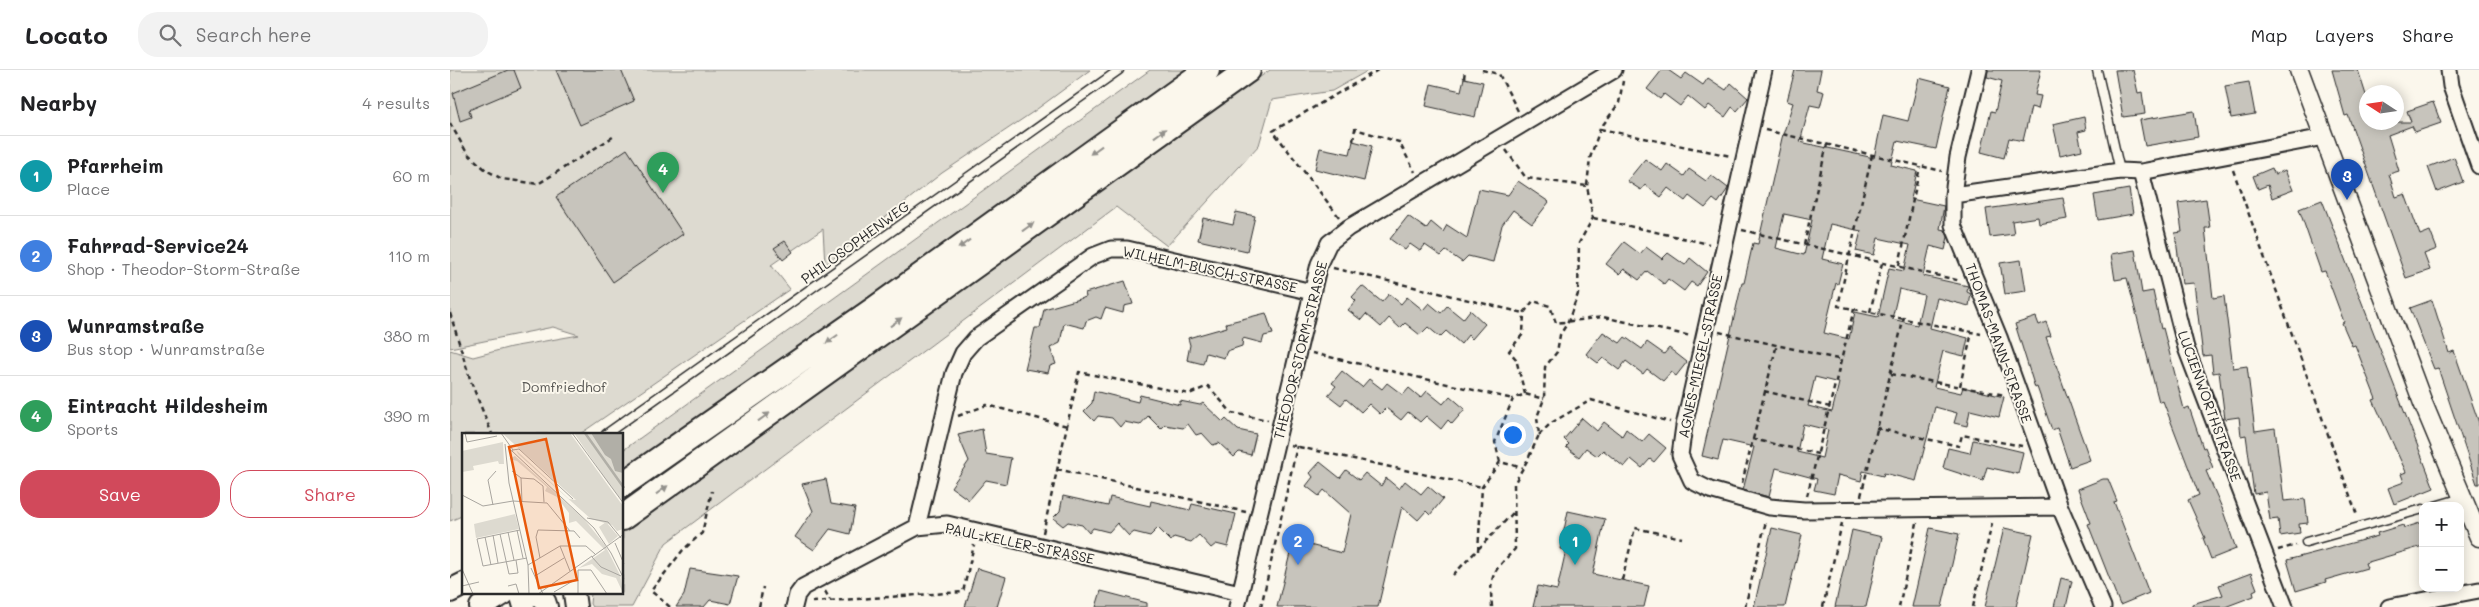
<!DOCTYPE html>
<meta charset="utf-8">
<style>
body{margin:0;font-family:Mali,sans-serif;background:#f2f2f2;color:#202124}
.controls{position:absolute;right:15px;bottom:15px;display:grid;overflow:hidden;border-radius:10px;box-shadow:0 2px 12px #0003}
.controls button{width:45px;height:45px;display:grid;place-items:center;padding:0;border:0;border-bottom:1px solid #e0e0e0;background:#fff;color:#202124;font:25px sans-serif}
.compass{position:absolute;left:1909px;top:15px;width:45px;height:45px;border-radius:50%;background:#fff;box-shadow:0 2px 12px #0003;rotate:282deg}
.you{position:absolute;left:1062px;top:364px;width:18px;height:18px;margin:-12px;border:4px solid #fff;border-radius:50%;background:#1a73e8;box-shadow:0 0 0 8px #1a73e833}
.badge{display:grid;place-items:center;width:32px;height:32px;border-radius:50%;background:#d1495b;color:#fff;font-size:16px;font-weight:700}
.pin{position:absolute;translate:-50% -41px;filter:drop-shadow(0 1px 2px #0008)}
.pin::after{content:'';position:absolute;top:26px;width:18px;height:15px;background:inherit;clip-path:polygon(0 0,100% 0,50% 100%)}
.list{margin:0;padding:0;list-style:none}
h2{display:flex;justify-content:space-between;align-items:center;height:65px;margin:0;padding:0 20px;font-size:21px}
h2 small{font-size:16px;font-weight:400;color:#757577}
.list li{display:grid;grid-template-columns:32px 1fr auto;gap:15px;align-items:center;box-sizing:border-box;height:80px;padding:0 20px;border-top:1px solid #e0e0e0}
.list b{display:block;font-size:19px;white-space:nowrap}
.list p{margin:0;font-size:16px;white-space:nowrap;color:#757577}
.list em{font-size:16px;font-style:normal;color:#757577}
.actions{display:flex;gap:10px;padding:15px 20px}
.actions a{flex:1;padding:11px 0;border:1px solid #d1495b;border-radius:20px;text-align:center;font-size:18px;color:#d1495b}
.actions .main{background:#d1495b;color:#fff}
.icon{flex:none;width:28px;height:28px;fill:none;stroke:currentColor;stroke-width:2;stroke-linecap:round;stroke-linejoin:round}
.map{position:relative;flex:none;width:2029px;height:537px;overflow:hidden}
header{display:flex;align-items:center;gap:30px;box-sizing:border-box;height:70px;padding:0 25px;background:#fff;border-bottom:1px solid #e0e0e0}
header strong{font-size:24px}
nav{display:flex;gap:28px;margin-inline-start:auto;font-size:18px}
.search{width:350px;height:45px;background:#f2f2f2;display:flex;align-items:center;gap:12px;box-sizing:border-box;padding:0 18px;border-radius:20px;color:#757577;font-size:19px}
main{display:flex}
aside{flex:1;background:#fff}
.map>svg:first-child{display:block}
</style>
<header>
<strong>Locato</strong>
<div class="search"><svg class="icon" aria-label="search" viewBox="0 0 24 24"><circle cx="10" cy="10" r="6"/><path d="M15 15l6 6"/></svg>Search here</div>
<nav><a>Map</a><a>Layers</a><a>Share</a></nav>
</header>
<main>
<aside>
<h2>Nearby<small>4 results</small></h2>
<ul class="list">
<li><span class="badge" style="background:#0f9aa8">1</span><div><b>Pfarrheim</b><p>Place</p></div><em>60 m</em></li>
<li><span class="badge" style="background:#3f7fe0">2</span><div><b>Fahrrad-Service24</b><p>Shop · Theodor-Storm-Straße</p></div><em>110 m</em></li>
<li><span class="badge" style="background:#1a4fb4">3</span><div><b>Wunramstraße</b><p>Bus stop · Wunramstraße</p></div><em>380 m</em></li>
<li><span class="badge" style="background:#2e9e5b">4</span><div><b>Eintracht Hildesheim</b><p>Sports</p></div><em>390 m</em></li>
</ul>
<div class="actions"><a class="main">Save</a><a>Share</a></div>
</aside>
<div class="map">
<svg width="2029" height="537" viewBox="0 0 2029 537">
<rect width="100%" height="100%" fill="#fbf7ec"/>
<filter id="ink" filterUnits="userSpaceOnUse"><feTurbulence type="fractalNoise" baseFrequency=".02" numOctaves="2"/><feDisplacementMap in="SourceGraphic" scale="10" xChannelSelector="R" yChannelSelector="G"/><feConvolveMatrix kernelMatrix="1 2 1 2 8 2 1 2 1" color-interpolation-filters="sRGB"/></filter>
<g filter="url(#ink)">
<path fill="#dddad0" stroke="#84827e" d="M0,0H640L583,42L492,103L375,195L373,159L321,195L340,219L130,364H14V445L0,451V280L23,287L61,277L129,265L103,257L0,278Z
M700,0H736L382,259L173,403L172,381Z
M820,0H919L882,21L822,30L809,75L717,176L666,137L216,473L182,537H142L140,534L141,523H172L173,460Z"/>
<path fill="#c7c4bc" stroke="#2b2b2b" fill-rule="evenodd" d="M58,0H64L71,18L19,40L21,47L10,51L3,23Z
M106,0H171L184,31L130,55Z
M1212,0H1218L1231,9L1236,3L1253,15L1258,8L1276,20L1281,13L1298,28L1287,41L1282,37L1275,47L1259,35L1255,40L1238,26L1230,36L1214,24L1210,29L1197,19Z
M1345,0H1371L1367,20L1374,22L1370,37L1360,35L1350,72L1424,88L1433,45L1458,51L1469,8L1500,16L1486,79L1447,71L1441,95L1467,101L1461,129L1494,136L1490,159L1495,160L1498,167L1495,180L1480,176L1473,206L1518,216L1517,222L1521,224L1519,236L1487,228L1480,258L1518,268L1514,286L1493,281L1484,317L1511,323L1513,317L1554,327L1549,347L1520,340L1517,356L1504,353L1507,343L1485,337L1466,411L1434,403L1433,406L1413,401L1411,411L1388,405L1384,424L1364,420L1367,409L1326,398L1319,427L1293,420L1304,377L1273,370L1268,390L1252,386L1292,213H1294L1303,173L1308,174L1332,68L1343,33L1337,31ZM1334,144L1362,150L1354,185L1326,178ZM1380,154L1411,161L1406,181L1424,185L1428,168L1460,175L1454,201L1439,198L1428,247L1405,242L1399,269L1374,263L1386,213L1388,214L1393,194L1372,189ZM1449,219L1474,225L1467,255L1442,249ZM1365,307L1389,313L1382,342L1358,336ZM1353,354L1378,360L1372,388L1347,382Z
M1538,0H1591L1585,25L1591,26L1588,39L1581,37L1573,71L1559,68L1554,88L1531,82L1541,41L1545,42L1552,11L1537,7Z
M1665,0H1683L1688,23L1692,22L1695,44L1673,47Z
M1882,0H1908L1916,25V52H1961L1957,41L1983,32L1991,53L1965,62L1962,56L1938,65L1949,101L1939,104L1946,127L1955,124L1970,165L1980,161L1987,179L1974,184L1980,200L1956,208L1898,45L1895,46Z
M1014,8L1033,12L1025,47L976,36L981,14L1011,21Z
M1799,12L1805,44L1781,48L1775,16Z
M1744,41L1748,67L1695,76L1690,50Z
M1634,47L1636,60L1628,62L1632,80L1610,85L1603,54Z
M903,71L922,76L914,111L865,99L870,78L900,84Z
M177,79L233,164L163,212L106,127Z
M2004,87L2013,112L1987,122L1978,97Z
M1195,89L1212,101L1217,94L1234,106L1239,99L1256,111L1261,105L1278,118L1277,120L1268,133L1263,129L1255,138L1239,126L1235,131L1218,118L1211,127L1195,115L1191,120L1177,111Z
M1822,98L1825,105L1835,100L1843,120L1822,128L1818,115L1808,119L1803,106Z
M1068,111L1099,132L1082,154L1063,140L1052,155L1043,192L1018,186L1012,192L996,181L991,186L975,175L970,181L960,174L955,180L940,169L958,146L976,159L981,152L993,162L997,155L1017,168L1029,119L1058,125Z
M1679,119L1683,144L1648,150L1644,125Z
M1613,128L1617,149L1589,154L1588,147L1562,151L1564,164L1540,167L1536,139Z
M1756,129L1760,158H1755L1763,228L1774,226L1783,298L1797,296L1805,361L1825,358L1834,431L1855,429L1858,453L1849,454L1850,463L1830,466L1828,449L1820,450L1816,422L1804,424L1796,365L1791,366L1789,347L1775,349L1769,302L1763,303L1761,285L1753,286L1744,213L1732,214L1725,163L1732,162L1728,133Z
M1872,130L1984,418L1944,434L1938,418L1954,412L1951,404L1956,402L1923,330L1926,329L1905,275L1902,276L1892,253L1894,252L1875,201L1871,202L1849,139Z
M786,142L805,146L797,181L748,170L753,148L783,155Z
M335,171L343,182L333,190L324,178Z
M1174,172L1190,184L1196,177L1212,189L1218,183L1235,195L1240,188L1257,202L1247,216L1241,212L1234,221L1218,209L1214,214L1197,201L1189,210L1174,199L1169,204L1156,194Z
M1685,180L1692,223L1703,221L1711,259L1713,258L1734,339L1739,337L1753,378L1755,377L1763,398L1756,401L1772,438L1786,479L1761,489L1753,468H1755L1738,430L1749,425L1713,331L1709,332L1677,208L1665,210L1661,184Z
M1571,190L1576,221L1555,224L1550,193Z
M675,211L683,234L674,236L673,243L655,238L651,249L646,247L636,251L634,258L614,253L610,273L600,278L606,294L600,296L598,303L575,299L585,258H590L594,239L636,227L635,223Z
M912,216L932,232L939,224L951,234L957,227L973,240L979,233L991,243L997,236L1013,249L1020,240L1035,254L1022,269L1018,265L1011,274L996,261L990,267L978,257L970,265L955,253L950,258L939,248L931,257L916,244L911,250L898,240L906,231L902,227Z
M1982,230L1999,283L2004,281L2029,353V414H2027L1988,298L1984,299L1960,238Z
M816,243L823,264L814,266L812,273L793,268L792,276L777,281L774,288L756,283L753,294L737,290L740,275L738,268L777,257L776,253Z
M1586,247L1589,255L1596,252L1601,266L1596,267L1640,390L1620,397L1607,358L1602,360L1587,317L1585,318L1565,254Z
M1153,262L1170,273L1175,267L1192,279L1197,272L1214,284L1219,278L1237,292L1226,306L1221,302L1213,311L1197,299L1193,304L1176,291L1169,300L1153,288L1148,293L1136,284Z
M892,301L912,317L919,309L932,319L937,313L953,325L959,318L971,328L977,321L993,334L1000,326L1015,339L1002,354L998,350L991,359L976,346L970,352L958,342L951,350L936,338L930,344L919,334L911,342L896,329L891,335L878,325L886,316L882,313Z
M644,321L688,332L690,325L730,335V331L750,335L753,333L773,352L776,349L788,360L806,364L801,385L789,382L784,387L769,373L763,375L752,363L746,365L738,354L733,358L715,355L711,359L698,346L690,355L674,352L670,357L662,348L648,346L644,351L634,341L642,333Z
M1132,348L1147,361L1154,352L1172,366L1176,359L1192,372L1199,364L1216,378L1204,392L1200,389L1192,398L1181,389L1174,397L1153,380L1147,386L1136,378L1129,387L1116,377L1119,374L1114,369Z
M532,359L536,384L561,388L556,414L536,410L519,430L501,417L519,391L508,365Z
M1523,370L1573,382L1568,404L1537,397L1533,411L1493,398L1498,378L1520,383Z
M870,392L890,408L896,400L909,410L915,403L931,416L936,408L949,419L955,411L971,424L978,416L993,429L980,445L976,441L968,450L952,436L928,537H827L843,471L892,483L901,444L874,420L869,426L856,416L863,407L860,403Z
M376,409L381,434L405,438L400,464L380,459L364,480L345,467L363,441L352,414Z
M1653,409H1658L1667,431L1664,432L1699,523L1670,535L1638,454L1641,453L1628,419Z
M613,426L658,436L660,427L700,436L701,431L740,440L742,434L786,444L778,477L766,474L761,478L749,465L741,472L724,467L721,471L708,458L700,466L684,462L679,466L667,453L659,462L643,458L639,463L632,455L618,452L613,456L603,448L610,441Z
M1118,441L1155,449L1143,504L1199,516L1194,537H1083L1088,516L1107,520L1116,480L1110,479Z
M1973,452V476L1915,493L1917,498L1875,510L1876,512L1846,521L1837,490L1928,466L1927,463L1953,455L1954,458Z
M1322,458L1352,465L1335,537H1304Z
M1480,458L1509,464L1492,537H1462Z
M1554,458L1583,464L1566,537H1535Z
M1402,460L1432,467L1416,537H1385Z
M527,498L556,507L547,537H515Z
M240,499L288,506L280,534L260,530L254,537H226L234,525Z
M1801,503L1807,519L1803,521L1804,526L1775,537H1742V534L1773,525L1769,515Z
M1611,508L1622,511L1616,537H1604Z
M651,521L697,533V537H646Z"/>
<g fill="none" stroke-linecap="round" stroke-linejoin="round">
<defs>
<path id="service" d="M1647,0L1670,101
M156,364L669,0
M1985,436L2012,428
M1856,472L1973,439"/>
<path id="minor" d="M1314,0L1234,356L1230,385L1242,411L1260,420L1320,437L1354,440L1610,437
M1529,0L1508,87L1503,125V155L1549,267L1610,437L1653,537
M1999,0L2001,16L2029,96
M1691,102L1736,278L1835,537
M1503,125L1670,101L1691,102L1874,67
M467,457L504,303L513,283L526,268L643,186L661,179H677L862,222
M344,537L347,525L353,517L467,457L497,454L790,523
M787,537L869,194L879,173L898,158L1164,0
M1939,537L2029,520"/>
<path id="tertiary" d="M1849,0L1973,333L2029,467"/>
<path id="secondary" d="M70,523L74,537
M85,523L95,531L97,537
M124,523L126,537"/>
<path id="primary" d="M0,521L14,514
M31,537L54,523"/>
<path id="trunk" d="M172,415L426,238L757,0
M172,448L798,0"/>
</defs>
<use href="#service" stroke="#2b2b2b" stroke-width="11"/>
<use href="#minor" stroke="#2b2b2b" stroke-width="19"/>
<use href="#tertiary" stroke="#2b2b2b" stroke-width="21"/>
<use href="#secondary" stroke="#2b2b2b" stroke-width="24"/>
<use href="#primary" stroke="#2b2b2b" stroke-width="26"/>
<use href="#trunk" stroke="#2b2b2b" stroke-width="28"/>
<path stroke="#2b2b2b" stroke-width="2.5" stroke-dasharray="5 4" stroke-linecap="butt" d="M1032,0L1049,4L1068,41
M1014,8L1015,0
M0,53L17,83L36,100L52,109L88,114L166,65
M1150,59L1281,86
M1315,60L1492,101
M903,71L905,59L949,72L965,102
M1056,80L1076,108L1137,116
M1422,85L1388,236L1531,264
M1783,100L1907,445
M889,147L823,61L928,0
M1143,148L1259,174
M1292,160L1511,211
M1354,175L1377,74
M1449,195L1470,97
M883,198L1074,243
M1420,242L1432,193
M0,243L21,312L42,364
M1269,262L1392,290
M862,283L1063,329
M1441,304L1555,325
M1510,316L1522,262
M1314,321L1380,337
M1075,324L1066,289L1059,281L1073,264L1074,243L1083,231L1100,236L1106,253L1153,247L1241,266
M508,346L537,335L617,356
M1426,358L1509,376L1512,365L1572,376
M1089,365L1101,353L1141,330L1220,352
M1302,369L1368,384
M840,375L1032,417
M1050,392L1045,372L1063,329L1075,324L1094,329
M607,399L796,442
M1292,413L1327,274
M1357,426L1404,239
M1411,426L1454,247
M593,463L629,302L739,324L758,316L782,343L818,350
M1828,480L1846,475
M1028,481L1032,417L1050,392L1073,398
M1003,505L1063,443
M1172,510L1185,458L1232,468
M375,521L380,530
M362,532L513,522L524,475
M220,537L201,521L233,480L252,463L262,421
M309,537L313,517
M811,537L847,376
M1042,537C1039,504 1043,502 1065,479L1064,414L1078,389L1089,365L1087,347L1094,329L1095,297L1107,282L1110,265L1118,252L1128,224L1129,173L1143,148L1137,116L1140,88L1150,59L1169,33L1173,11
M1295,537L1316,451
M1373,537L1392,453
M1449,537L1467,453
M1523,537L1542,453"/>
<use href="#service" stroke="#fbf7ec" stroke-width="8"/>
<use href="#minor" stroke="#fbf7ec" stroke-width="15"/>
<use href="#tertiary" stroke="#fbf7ec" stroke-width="18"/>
<use href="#secondary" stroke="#fbf7ec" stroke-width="20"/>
<use href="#primary" stroke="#fbf7ec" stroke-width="22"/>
<use href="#trunk" stroke="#fbf7ec" stroke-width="24"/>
</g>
<defs><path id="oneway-solid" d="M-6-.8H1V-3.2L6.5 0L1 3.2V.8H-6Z" transform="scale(1.25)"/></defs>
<g fill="#93918c">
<use href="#oneway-solid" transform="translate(710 63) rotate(-36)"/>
<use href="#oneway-solid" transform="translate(646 80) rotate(144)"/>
<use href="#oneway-solid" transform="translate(578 157) rotate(-36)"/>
<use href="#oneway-solid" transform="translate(514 174) rotate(144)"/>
<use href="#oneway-solid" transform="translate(446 252) rotate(-36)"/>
<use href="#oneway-solid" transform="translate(382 269) rotate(145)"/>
<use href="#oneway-solid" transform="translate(314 347) rotate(-36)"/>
<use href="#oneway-solid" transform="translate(212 420) rotate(-36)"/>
</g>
</g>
<g text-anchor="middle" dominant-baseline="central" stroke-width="4" stroke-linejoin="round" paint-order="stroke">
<g font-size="14" fill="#2b2b2b" stroke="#fbf7ec">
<text transform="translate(405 172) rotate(-36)">PHILOSOPHENWEG</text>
<text transform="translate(760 199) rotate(12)">WILHELM-BUSCH-STRASSE</text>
<text transform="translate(1549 273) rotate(70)">THOMAS-MANN-STRASSE</text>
<text transform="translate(850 280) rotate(-76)">THEODOR-STORM-STRASSE</text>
<text transform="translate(1250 286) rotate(-78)">AGNES-MIEGEL-STRASSE</text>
<text transform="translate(1760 336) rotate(70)">LUCIENWORTHSTRASSE</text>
<text transform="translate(570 473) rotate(12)">PAUL-KELLER-STRASSE</text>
</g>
<g font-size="14" fill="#585754" stroke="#fbf7ec">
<text x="114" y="316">Domfriedhof</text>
</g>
</g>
<g transform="translate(12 363)">
<rect width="161" height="161" fill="#fbf7ec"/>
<path d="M40,0H108L161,73V96L155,98L150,92L129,86L56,21L54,17L107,66L114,67ZM112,0H161V69L147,51ZM41,9L42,31H37L36,28L11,33L12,37L0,39V18ZM53,23L122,86L143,112L158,142L161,160L154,145L140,141L130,131L117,135L143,117L114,88L107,90V80L95,64L83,58L85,54L55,28L47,26ZM53,81L57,96L14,105L12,91ZM144,89L156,103L147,111L137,94Z" fill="#dddad0"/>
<path d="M129,0H161V40L153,38L149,26L143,22Z" fill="#b1afa7"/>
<path fill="none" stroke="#b1afa7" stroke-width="2.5" d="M123,0L162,55"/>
<path fill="none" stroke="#a8a59f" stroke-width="1" d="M3,0L5,9L35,3M39,0L51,17L49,18M110,0L162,71M43,11L47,50L66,132L67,161M51,17L57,16L111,66M50,18L132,95L149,120L162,146M50,38L59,45L60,69M59,45L72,46L81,53L82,69M0,62L21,73L51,68L85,70L108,98M31,72L26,47L34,38M125,85L146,89L159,105M55,97L61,125M58,97L15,106L21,133L65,125M46,99L52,127M38,101L47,141L56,140L54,127M31,102L36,130M23,104L29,132M153,110L162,131M98,113L108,138M130,124L162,101M130,124L139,134L159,143M78,125L74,104L76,97L112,98L118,105M66,132L98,113H124L133,121M69,135L81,161M0,136L11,161M116,137H129L145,161M73,143L102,125M0,153L17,149M46,153L54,151L57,161M92,159L116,145M76,161L130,123M116,161V137"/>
<path fill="#e8590c" fill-opacity="0.15" stroke="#e8590c" stroke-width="2.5" d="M84,6L115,147L77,155L47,14Z"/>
<rect width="161" height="161" fill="none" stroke="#2b2b2b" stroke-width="2.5"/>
</g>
</svg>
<div class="controls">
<button>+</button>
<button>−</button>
</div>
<svg class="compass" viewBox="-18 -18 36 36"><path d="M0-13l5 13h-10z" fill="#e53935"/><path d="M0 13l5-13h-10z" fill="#757577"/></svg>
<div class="you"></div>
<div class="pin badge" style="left:1125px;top:495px;background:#0f9aa8">1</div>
<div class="pin badge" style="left:848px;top:495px;background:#3f7fe0">2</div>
<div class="pin badge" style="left:1897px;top:130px;background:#1a4fb4">3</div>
<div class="pin badge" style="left:213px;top:123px;background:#2e9e5b">4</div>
</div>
</main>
